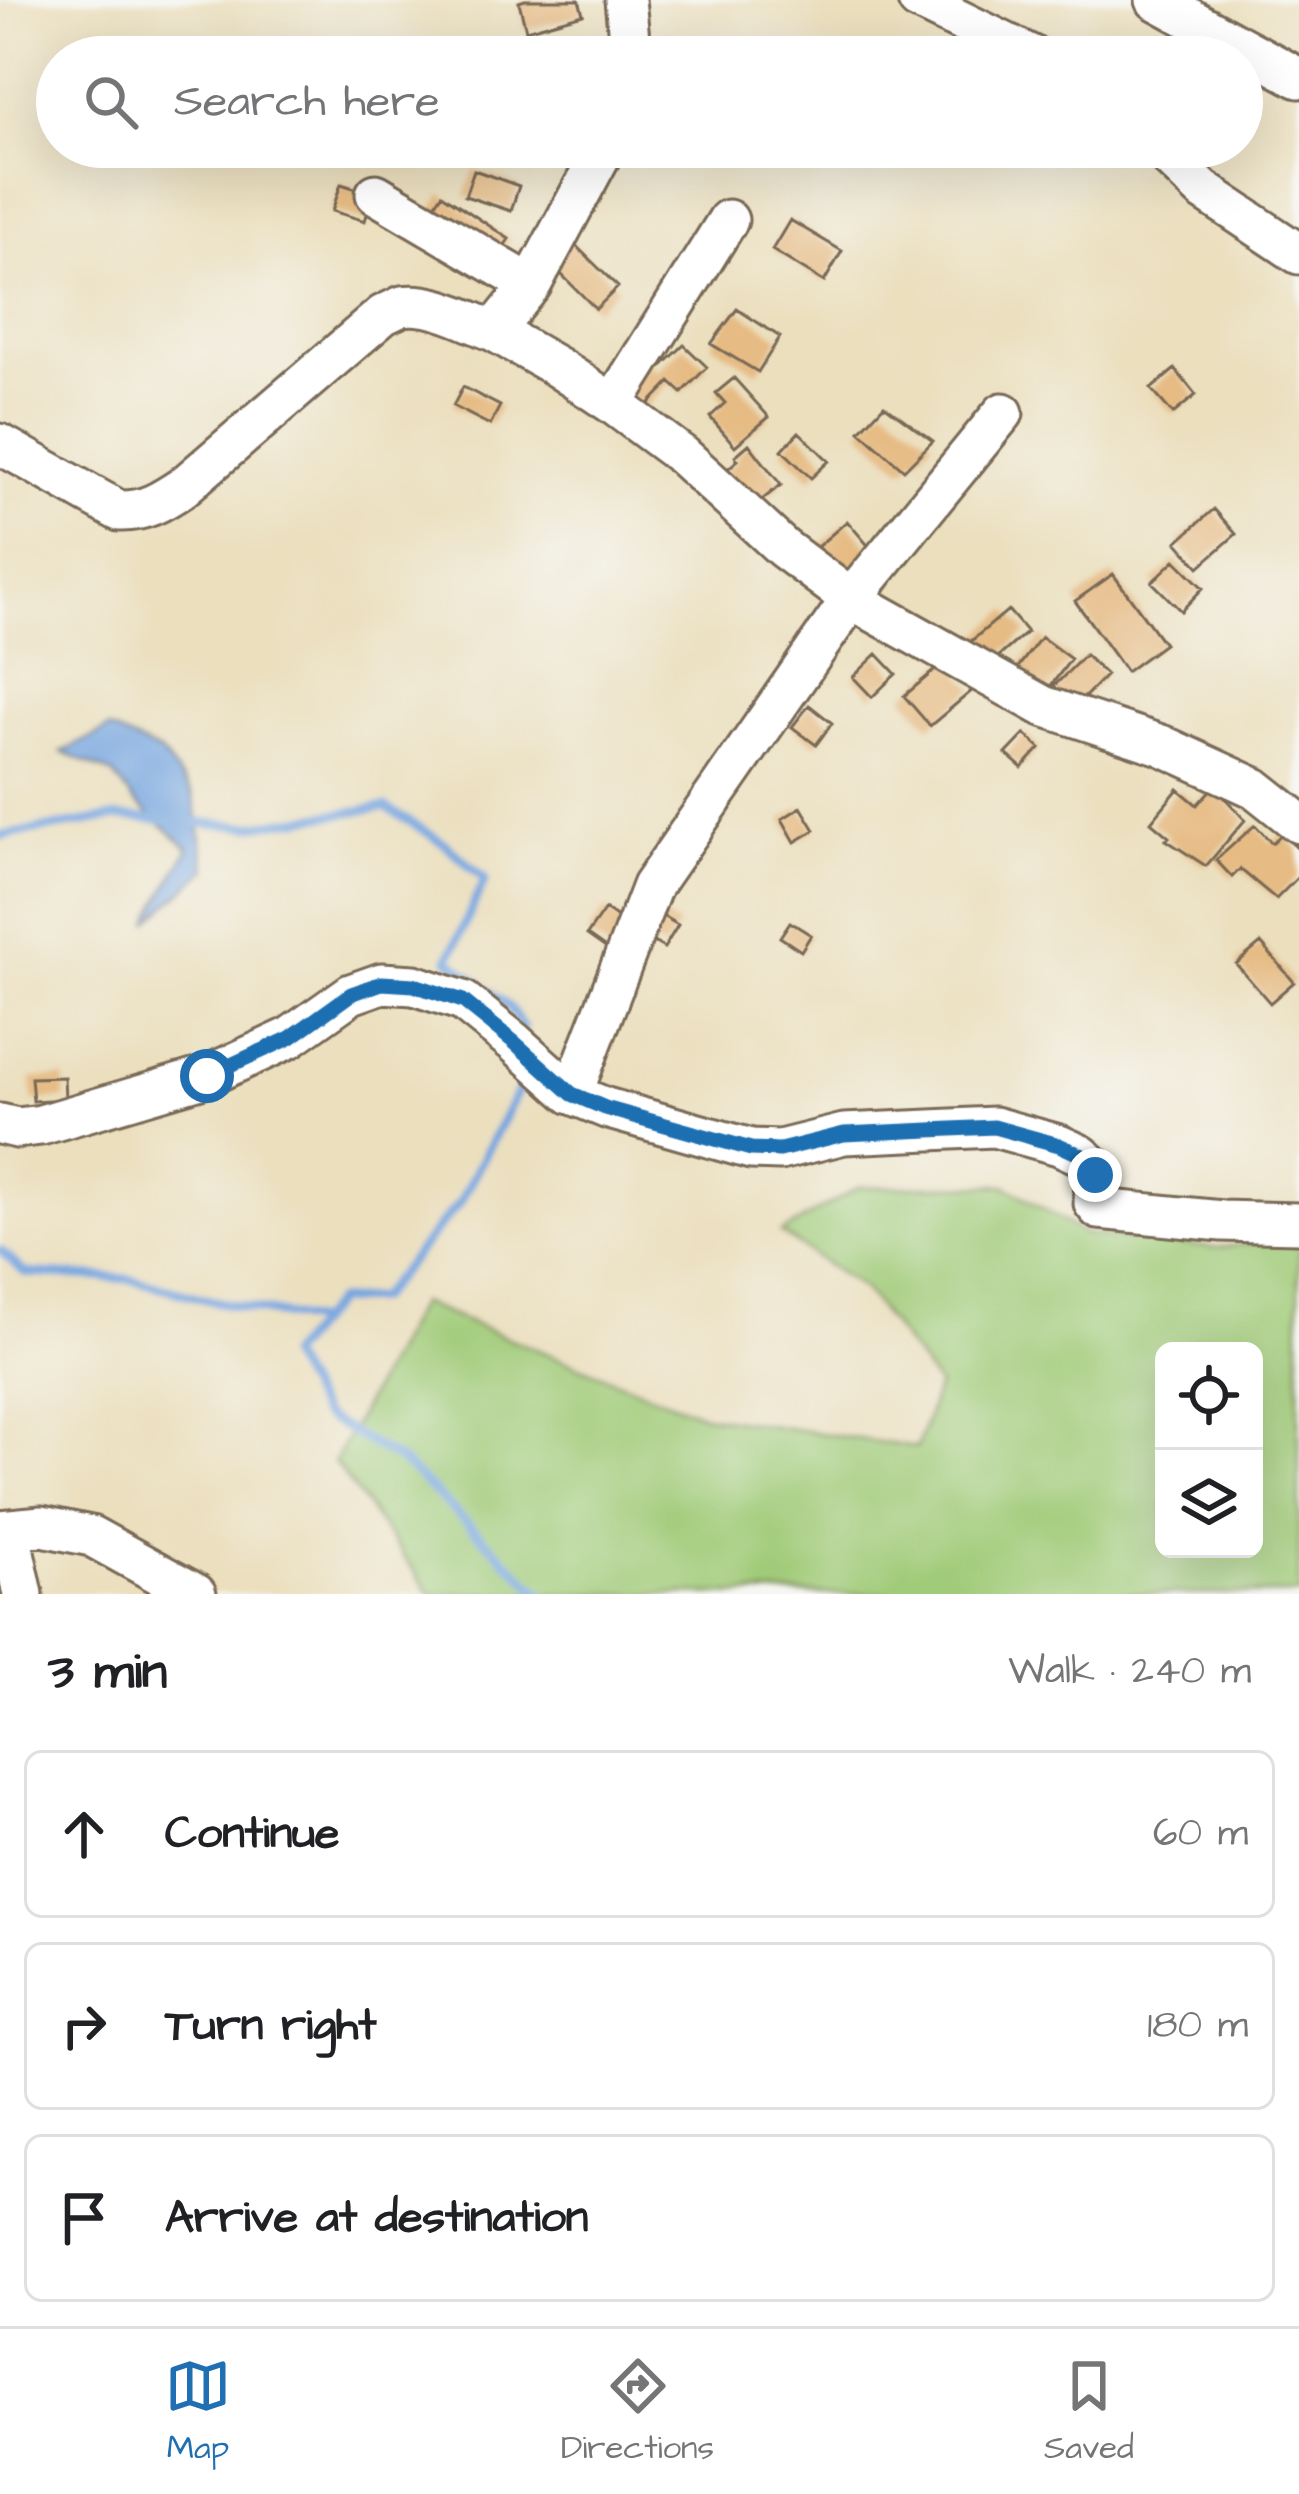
<!DOCTYPE html>
<meta charset="utf-8">
<style>
body{margin:0;font-family:"Architects Daughter",sans-serif;background:#f2f2f2;color:#202124}
.controls{position:absolute;right:36px;bottom:36px;display:grid;overflow:hidden;border-radius:18px;box-shadow:0 12px 48px #0002}
.controls button{width:108px;height:108px;display:grid;place-items:center;padding:0;border:0;border-bottom:3px solid #e0e0e0;background:#fff;color:#202124;font:60px sans-serif}
.stop{position:absolute;width:36px;height:36px;margin:-27px;border:9px solid #1f6fb2;border-radius:50%;background:#fff}
.stop.end{background:#1f6fb2;border-color:#fff;box-shadow:0 3px 12px #0008}
.list{margin:0;padding:0;list-style:none}
h2{display:flex;justify-content:space-between;align-items:center;height:156px;margin:0;padding:0 48px;font-size:51px}
h2 small{font-size:39px;font-weight:400;color:#757577}
.list li{display:grid;grid-template-columns:78px 1fr auto;gap:36px;align-items:center;box-sizing:border-box;height:168px;margin:0 24px 24px;padding:0 24px;border:3px solid #e0e0e0;border-radius:18px}
.list b{display:block;font-size:45px;white-space:nowrap}
.list em{font-size:39px;font-style:normal;color:#757577}
.icon{flex:none;width:66px;height:66px;fill:none;stroke:currentColor;stroke-width:2;stroke-linecap:round;stroke-linejoin:round}
.map{position:relative;flex:none;width:1299px;height:1594px;overflow:hidden}
.search{position:absolute;background:#fff;box-shadow:0 12px 48px #0002;left:36px;right:36px;top:36px;height:132px;display:flex;align-items:center;gap:30px;box-sizing:border-box;padding:0 42px;border-radius:66px;color:#757577;font-size:45px}
.sheet{height:732px;background:#fff}
nav{display:flex;justify-content:space-around;align-items:center;box-sizing:border-box;height:168px;border-top:3px solid #e0e0e0;background:#fff;font-size:33px;color:#757577}
nav a{display:grid;justify-items:center;gap:6px}
nav .on{color:#1f6fb2}
.map>svg:first-child{display:block}
</style>
<div class="map">
<svg width="1299" height="1594" viewBox="0 0 1299 1594">
<rect width="100%" height="100%" fill="#f6f6f2"/>
<filter id="ink" filterUnits="userSpaceOnUse"><feTurbulence type="fractalNoise" baseFrequency=".00833" numOctaves="2"/><feDisplacementMap in="SourceGraphic" scale="24" xChannelSelector="R" yChannelSelector="G"/><feConvolveMatrix kernelMatrix="1 2 1 2 8 2 1 2 1" color-interpolation-filters="sRGB"/></filter>
<filter id="wash" filterUnits="userSpaceOnUse"><feTurbulence type="fractalNoise" baseFrequency=".004" numOctaves="4" result="noise"/><feDisplacementMap in="SourceGraphic" scale="48" xChannelSelector="R" yChannelSelector="G"/><feGaussianBlur stdDeviation="2.7" result="paint"/><feColorMatrix in="noise" values="0 0 0 0 0 0 0 0 0 0 0 0 0 0 0 0 0 1.4 0 .05"/><feComposite in="paint" operator="in"/></filter>
<g filter="url(#wash)">
<rect width="100%" height="100%" fill="#ebdfbe"/>
<path fill="#a0cb78" stroke="#6e7a4b" stroke-width="3" fill-rule="evenodd" d="M1005,1185L1084,1234L1214,1248L1299,1238V1594H431L334,1462L419,1303L703,1415L917,1448L938,1385L864,1290L781,1233L859,1187ZM1164,1351H1254V1549H1164Z"/>
<path fill="#76a5df" stroke="#58687e" stroke-width="3" d="M109,729L160,752L193,794L207,870L148,922L189,848L134,801L113,774L62,752Z"/>
<g fill="none" stroke-linecap="round" stroke-linejoin="round">
<path stroke="#76a5df" stroke-width="9" d="M189,822L249,826L386,807L444,843L485,879L449,959L510,1008L523,1028
M0,836L117,817L167,820
M523,1081L460,1202L378,1299L336,1301L288,1356L322,1415L402,1462L542,1594
M0,1250L25,1273L130,1279L209,1300L317,1322"/>
</g>
<g id="blocks">
<path fill="#e6bb84" d="M525,0H579L583,14L526,30L519,2Z
M590,38L591,57H560V39Z
M474,170L519,186L511,211L465,196Z
M341,184L373,194L365,221L332,211Z
M442,194L509,239L488,270L421,226Z
M790,220L842,251L824,282L772,250Z
M570,240L618,287L596,309L549,262Z
M737,309L780,337L758,372L711,344Z
M684,345L707,367L682,393L670,382L644,409L621,386L646,360L657,371Z
M1175,369L1196,395L1173,414L1151,389Z
M734,378L769,417L735,446L710,417L725,403L716,393Z
M463,387L500,406L490,425L453,406Z
M884,405L933,441L904,470L860,431Z
M799,432L829,461L811,478L782,450Z
M749,444L781,485L753,507L724,472L738,460L735,456Z
M1214,509L1236,534L1199,567L1177,542Z
M847,521L872,550L841,576L817,547Z
M1175,560L1203,588L1181,611L1152,582Z
M1113,574L1164,644L1126,672L1075,601Z
M1008,610L1027,632L989,665L970,642Z
M1041,637L1071,659L1043,696L1013,674Z
M877,654L896,674L872,697L853,677Z
M1085,655L1106,675L1071,711L1050,690Z
M948,659L974,689L930,726L904,696Z
M809,705L832,723L816,745L792,727Z
M1025,734L1040,748L1022,768L1006,754Z
M1214,786L1245,820L1206,866L1166,840L1169,837L1151,822L1178,789L1197,805Z
M801,807L815,830L795,842L782,819Z
M1255,825L1272,843L1282,834L1299,850V876L1276,899L1240,869L1232,877L1216,860Z
M605,909L635,930L617,956L587,935Z
M659,914L678,925L664,948L645,937Z
M790,922L811,935L801,951L780,937Z
M1261,943L1294,982L1270,1003L1236,964Z
M64,1077L65,1099L33,1101L31,1078Z"/>
</g>
</g>
<g filter="url(#ink)">
<use href="#blocks" fill-opacity="0" stroke="#796956" stroke-width="3"/>
<g fill="none" stroke-linecap="round" stroke-linejoin="round">
<defs>
<path id="minor" d="M625,0L631,57
M918,0L1034,57
M1156,0L1299,78
M605,147L531,285L494,331L557,367L613,404L683,456L783,548L851,599L1043,706L1161,745L1255,788L1299,823
M1158,147L1203,190L1299,254
M376,194L531,285
M613,404L728,220
M0,444L119,511C145,512 162,501 183,487L383,315C385,314 400,307 402,306C432,301 468,321 494,331
M572,1094L652,886L851,599L1003,413
M0,1124L17,1128L41,1125L207,1076L289,1038L351,994L382,983L414,985L463,1001L514,1042L572,1094L606,1108L751,1149L780,1150L844,1134L994,1127L1059,1145L1081,1155L1091,1164L1095,1175L1094,1203L1099,1209L1222,1221L1299,1223
M9,1529L23,1594
M0,1530L42,1526L91,1536L196,1594"/>
</defs>
<use href="#minor" stroke="#796956" stroke-width="45"/>
<use href="#minor" stroke="#fff" stroke-width="39"/>
</g>
</g>
<g fill="none" stroke-linecap="round" stroke-linejoin="round" filter="url(#ink)">
<path stroke="#1f6fb2" stroke-width="15" d="M207,1076L290,1038L351,994L382,983L414,985L463,1001L514,1042L572,1094L605,1108L751,1149L780,1150L844,1134L994,1127L1059,1145L1081,1155L1091,1165L1095,1175"/>
</g>
</svg>
<div class="controls">
<button><svg class="icon" aria-label="locate" viewBox="0 0 24 24"><circle cx="12" cy="12" r="6"/><path d="M12 2v4M12 18v4M2 12h4M18 12h4"/></svg></button>
<button><svg class="icon" aria-label="layers" viewBox="0 0 24 24"><path d="M12 4l9 5-9 5-9-5zM3 14l9 5 9-5"/></svg></button>
</div>
<div class="stop" style="left:207px;top:1076px"></div>
<div class="stop end" style="left:1095px;top:1175px"></div>
<div class="search"><svg class="icon" aria-label="search" viewBox="0 0 24 24"><circle cx="10" cy="10" r="6"/><path d="M15 15l6 6"/></svg>Search here</div>
</div>
<section class="sheet">
<h2>3 min<small>Walk · 240 m</small></h2>
<ul class="list">
<li><svg class="icon" aria-label="ahead" viewBox="0 0 24 24"><path d="M12 20V5M6 11l6-6 6 6"/></svg><div><b>Continue</b></div><em>60 m</em></li>
<li><svg class="icon" aria-label="right" viewBox="0 0 24 24"><path d="M7 20v-9h11M14 6l5 5-5 5"/></svg><div><b>Turn right</b></div><em>180 m</em></li>
<li><svg class="icon" aria-label="arrive" viewBox="0 0 24 24"><path d="M6 21V4h12l-3 4 3 4H6"/></svg><div><b>Arrive at destination</b></div></li>
</ul>
</section>
<nav>
<a class="on"><svg class="icon" aria-label="map" viewBox="0 0 24 24"><path d="M3 6l6-2 6 2 6-2v14l-6 2-6-2-6 2zM9 4v14M15 6v14"/></svg>Map</a>
<a><svg class="icon" aria-label="directions" viewBox="0 0 24 24"><path d="M12 3l9 9-9 9-9-9zM9 14v-3h6M13 9l2 2-2 2"/></svg>Directions</a>
<a><svg class="icon" aria-label="saved" viewBox="0 0 24 24"><path d="M7 4h10v16l-5-4-5 4z"/></svg>Saved</a>
</nav>
